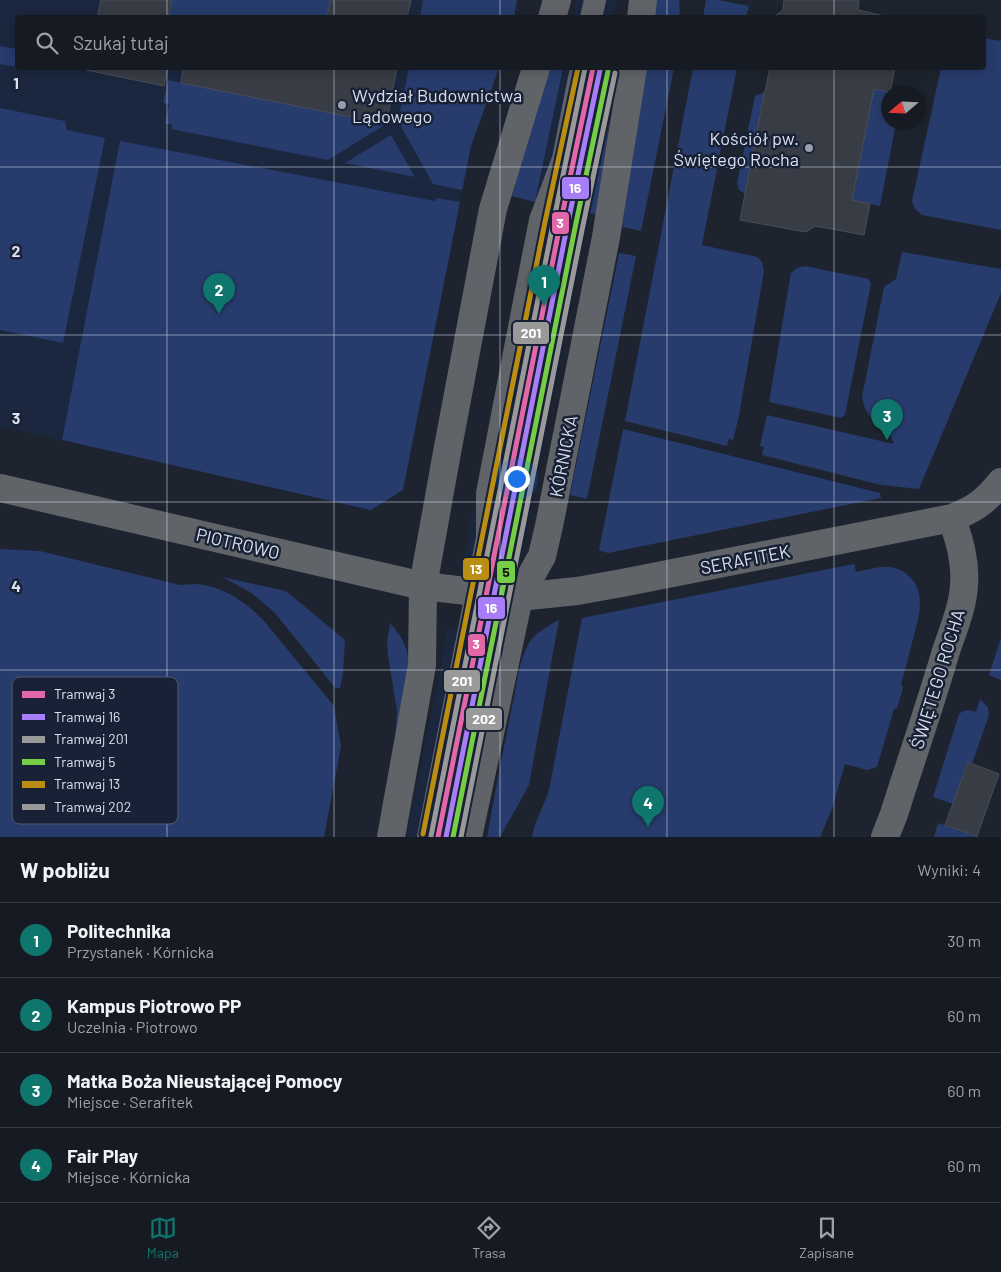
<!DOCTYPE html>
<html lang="pl">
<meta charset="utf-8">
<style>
body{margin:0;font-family:Barlow,sans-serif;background:#1f242b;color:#f1f3f6}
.compass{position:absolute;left:881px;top:85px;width:45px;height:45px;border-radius:50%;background:#161b23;box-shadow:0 2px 12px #0003;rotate:251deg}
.you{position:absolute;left:516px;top:478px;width:18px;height:18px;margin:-12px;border:4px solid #fff;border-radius:50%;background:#1a73e8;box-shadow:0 0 0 8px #1a73e833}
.badge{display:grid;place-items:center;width:32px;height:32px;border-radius:50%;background:#0f766e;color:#fff;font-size:16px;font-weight:700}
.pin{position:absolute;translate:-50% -41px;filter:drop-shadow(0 1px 2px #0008)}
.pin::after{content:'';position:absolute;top:26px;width:18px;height:15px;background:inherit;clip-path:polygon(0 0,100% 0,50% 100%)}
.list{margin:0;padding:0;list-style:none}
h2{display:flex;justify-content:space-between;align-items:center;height:65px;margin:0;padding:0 20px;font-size:21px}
h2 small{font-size:16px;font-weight:400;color:#9ea1a6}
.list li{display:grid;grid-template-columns:32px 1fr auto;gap:15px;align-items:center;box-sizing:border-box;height:75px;padding:0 20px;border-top:1px solid #353941}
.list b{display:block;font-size:19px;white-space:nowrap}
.list p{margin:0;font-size:16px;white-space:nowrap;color:#9ea1a6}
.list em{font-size:16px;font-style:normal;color:#9ea1a6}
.icon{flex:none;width:28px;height:28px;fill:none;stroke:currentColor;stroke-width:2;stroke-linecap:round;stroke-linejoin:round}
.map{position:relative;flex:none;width:1001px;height:837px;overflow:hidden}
.search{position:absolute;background:#161b23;box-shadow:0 2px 12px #0003;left:15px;right:15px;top:15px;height:55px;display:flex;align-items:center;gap:12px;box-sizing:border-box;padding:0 18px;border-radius:5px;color:#9ea1a6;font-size:19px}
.sheet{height:365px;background:#161b23}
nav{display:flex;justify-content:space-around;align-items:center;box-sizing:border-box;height:70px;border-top:1px solid #353941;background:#161b23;font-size:14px;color:#9ea1a6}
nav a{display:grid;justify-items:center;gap:2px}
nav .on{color:#0f766e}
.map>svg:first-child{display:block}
</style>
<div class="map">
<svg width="1001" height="837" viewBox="0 0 1001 837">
<rect width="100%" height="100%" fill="#1e242f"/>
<path fill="#1b273f" d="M0,0H500L497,18H18V68H487L403,490L371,510L0,426Z
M576,0H617L613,17L573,18Z
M563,68H603L503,571L463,563L479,477Z
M447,628L490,637L487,651L449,837H406L440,672Z"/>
<path fill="#273b6c" d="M172,0H330L327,17L179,18L169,15Z
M423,0H517L514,17H420Z
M651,0H679L680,17L649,18Z
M706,0H718L749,6L746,17H703Z
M984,38L1001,41V230L922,215L915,209L912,201L941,68H984Z
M0,46L17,49V67L0,64Z
M409,68H499L471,146L462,190L433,184L398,121Z
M552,68H563L535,202L512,196L520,164L549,71Z
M603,68H616L598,215L575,210Z
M644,68H674L641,231L622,227L634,146Z
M693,68H737L702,245L757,257L762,262L764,271L739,416L733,440L729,439L727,446L625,421Z
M168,80L386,124L328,160L171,129L172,124H165L169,104L163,103Z
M869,88L892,92H888V122L896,123L880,206L865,203L847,202L856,183V178L851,177L860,159L870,108Z
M764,92L767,93L763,111L761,110L760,115L762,116L758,134H756L755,138L757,139L754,157H751L750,162L753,163L746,194L739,190L737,183L755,96Z
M0,108L65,121L67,130L105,138L63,343L0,330Z
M391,135L415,177L345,163Z
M120,141L435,201L436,198L460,202L403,490L371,510L62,440Z
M902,252L1001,269V293L919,489L881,485L762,455L764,447L760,446L767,415L894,444L885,424C870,419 865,413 862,397L884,287L896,279Z
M619,253L636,256L587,499L570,495Z
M805,266L869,279L871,284L845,415L841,418L769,402L791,273L797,268Z
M623,429L880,493L881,498L608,553L599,550Z
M0,549L40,551L180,585C185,585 191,584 196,584C224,586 247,603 265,622L334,706L341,746L324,837H0Z
M854,564L856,572C867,570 879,566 890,567C898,568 904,571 910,577C928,595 917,622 912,643C908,657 905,671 901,684L903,688L897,708L894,709L877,767L867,770L845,764L832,809L820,837H532C535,820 544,806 549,790L582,618Z
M222,577L286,591L345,640L343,674L340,688H336L333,685L275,613L250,592Z
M559,620L529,785L500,837H487C495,792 504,747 513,702C517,683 519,660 529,643C536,632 548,626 559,620Z
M390,623C396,630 402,637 405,646C415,669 401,716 395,742L397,711L388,655L387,641Z
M1001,638V680L989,675Z
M980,699L988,707L989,715L972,764L967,763L953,804L933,797L959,714C965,709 969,710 976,712Z
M938,823L980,837H934Z"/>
<path fill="#373c45" stroke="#484d58" d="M101,0H172L169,15L180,17L97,18Z
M330,0H411L407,18H327Z
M784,0H859L858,10L894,18H772L783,10Z
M86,68H168L164,86L86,70Z
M183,68H397L386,124L181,83Z
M765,68H895L890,92L874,89L852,200L870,204L864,235L815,226L806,232L740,220L760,115L770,68Z
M968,762L999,774L977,836L945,825Z"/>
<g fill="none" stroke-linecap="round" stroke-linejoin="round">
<path stroke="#606368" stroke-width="22" d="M591,18L595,0
M491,531L506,497L560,225L563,159L581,68
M428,837L487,538V493L513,358L540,220L563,159"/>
<path stroke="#606368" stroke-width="28" d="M552,18L557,0
M0,488L423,586L519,597L577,591L622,583L952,518C975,509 986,501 1001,482
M391,837L422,665L423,586L448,447L493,209L536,68
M885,837L894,814C911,760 930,706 946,651C953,630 963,607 964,585C966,561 959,540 952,518"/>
<path stroke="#606368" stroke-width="28" d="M641,18L643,0
M468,837L519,597L542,556L549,526L606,237L633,68"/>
<defs>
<path id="tram-1" d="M438,837L560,225L593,68"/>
<path id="tram-2" d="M446,837L567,227L600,70"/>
<path id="tram-3" d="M431,836L553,224L585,68"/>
<path id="tram-4" d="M453,837L575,228L608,71"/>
<path id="tram-5" d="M423,834L545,222L578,68"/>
<path id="tram-6" d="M461,837L582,230L615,73"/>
</defs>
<use href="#tram-1" stroke="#182135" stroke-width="9"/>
<use href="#tram-2" stroke="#182135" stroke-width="9"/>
<use href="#tram-3" stroke="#182135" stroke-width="9"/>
<use href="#tram-4" stroke="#182135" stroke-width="9"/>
<use href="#tram-5" stroke="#182135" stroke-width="9"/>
<use href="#tram-6" stroke="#182135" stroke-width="9"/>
<use href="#tram-1" stroke="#e267a9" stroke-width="5"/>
<use href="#tram-2" stroke="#a87df8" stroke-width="5"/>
<use href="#tram-3" stroke="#999" stroke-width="5"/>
<use href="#tram-4" stroke="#76ce47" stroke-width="5"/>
<use href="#tram-5" stroke="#b98e12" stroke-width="5"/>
<use href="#tram-6" stroke="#999" stroke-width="5"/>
</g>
<path fill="none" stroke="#d9e0ee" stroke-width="1" stroke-opacity="0.55" d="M167,0V18M334,0V18M500,0V18M667,0V18M834,0V18M167,68V837M334,68V837M500,68V837M667,68V837M834,68V837M0,167H1001M0,335H1001M0,502H1001M0,670H1001"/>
<g fill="#989eab" stroke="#182135" stroke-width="2">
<circle cx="342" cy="105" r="5"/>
<circle cx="809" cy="148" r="5"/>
</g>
<g text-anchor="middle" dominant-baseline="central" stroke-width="5" stroke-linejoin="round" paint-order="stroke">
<g font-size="18" fill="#d9e0ee" stroke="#182135" text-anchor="start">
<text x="352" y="95">Wydział Budownictwa<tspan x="352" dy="21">Lądowego</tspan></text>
<text x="799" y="138" text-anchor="end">Kościół pw.<tspan x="799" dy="21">Świętego Rocha</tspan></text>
</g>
<g font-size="18" fill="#d9e0ee" stroke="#182135">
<text transform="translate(563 456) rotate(-79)">KÓRNICKA</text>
<text transform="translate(238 543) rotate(13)">PIOTROWO</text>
<text transform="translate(745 559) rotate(-11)">SERAFITEK</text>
<text transform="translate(937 679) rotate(-73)">ŚWIĘTEGO ROCHA</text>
</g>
</g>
<rect x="12" y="677" width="166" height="147" rx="8" fill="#182135" stroke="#525a6c" stroke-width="1"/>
<rect x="22" y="691" width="23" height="7" fill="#e267a9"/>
<rect x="22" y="714" width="23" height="6" fill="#a87df8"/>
<rect x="22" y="736" width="23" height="7" fill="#999"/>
<rect x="22" y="759" width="23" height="6" fill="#76ce47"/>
<rect x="22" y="781" width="23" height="7" fill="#b98e12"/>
<rect x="22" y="804" width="23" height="6" fill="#999"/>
<g font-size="14" fill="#d9e0ee">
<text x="54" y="699">Tramwaj 3</text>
<text x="54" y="722">Tramwaj 16</text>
<text x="54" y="744">Tramwaj 201</text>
<text x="54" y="767">Tramwaj 5</text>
<text x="54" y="789">Tramwaj 13</text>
<text x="54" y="812">Tramwaj 202</text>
</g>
<g font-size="16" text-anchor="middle" font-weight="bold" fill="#d9e0ee" stroke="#182135" stroke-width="5" stroke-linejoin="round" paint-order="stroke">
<text x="16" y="89">1</text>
<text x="16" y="257">2</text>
<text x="16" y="424">3</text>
<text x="16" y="592">4</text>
</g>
<g stroke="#182135" stroke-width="2">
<rect x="561" y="176" width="29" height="24" rx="5" fill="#a87df8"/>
<rect x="551" y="211" width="19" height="24" rx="5" fill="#e267a9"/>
<rect x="512" y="321" width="38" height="24" rx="5" fill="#999"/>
<rect x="462" y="557" width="28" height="24" rx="5" fill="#b98e12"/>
<rect x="496" y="560" width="20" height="24" rx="5" fill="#76ce47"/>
<rect x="477" y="596" width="29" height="24" rx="5" fill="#a87df8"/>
<rect x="467" y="633" width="19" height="24" rx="5" fill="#e267a9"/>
<rect x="443" y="669" width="38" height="24" rx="5" fill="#999"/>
<rect x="465" y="707" width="38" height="24" rx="5" fill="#999"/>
</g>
<g font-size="14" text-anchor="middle" font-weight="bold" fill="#fff">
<text x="575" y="193">16</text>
<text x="560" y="228">3</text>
<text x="531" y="338">201</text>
<text x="476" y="574">13</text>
<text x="491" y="613">16</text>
<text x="476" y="649">3</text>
<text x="462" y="686">201</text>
<text x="484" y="724">202</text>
</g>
<g font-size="14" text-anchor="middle" font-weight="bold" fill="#111">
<text x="506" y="577">5</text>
</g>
</svg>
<svg class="compass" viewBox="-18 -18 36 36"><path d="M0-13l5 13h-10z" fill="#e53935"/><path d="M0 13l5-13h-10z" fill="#9ea1a6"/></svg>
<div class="you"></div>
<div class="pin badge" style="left:544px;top:306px">1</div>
<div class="pin badge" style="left:219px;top:314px">2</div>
<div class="pin badge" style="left:887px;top:440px">3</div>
<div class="pin badge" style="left:648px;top:827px">4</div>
<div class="search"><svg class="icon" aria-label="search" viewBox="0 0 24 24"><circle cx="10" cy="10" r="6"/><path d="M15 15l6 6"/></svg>Szukaj tutaj</div>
</div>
<section class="sheet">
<h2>W pobliżu<small>Wyniki: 4</small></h2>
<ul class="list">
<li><span class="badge">1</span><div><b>Politechnika</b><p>Przystanek · Kórnicka</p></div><em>30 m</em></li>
<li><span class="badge">2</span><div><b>Kampus Piotrowo PP</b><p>Uczelnia · Piotrowo</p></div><em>60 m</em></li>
<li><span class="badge">3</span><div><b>Matka Boża Nieustającej Pomocy</b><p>Miejsce · Serafitek</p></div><em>60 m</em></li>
<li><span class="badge">4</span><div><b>Fair Play</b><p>Miejsce · Kórnicka</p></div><em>60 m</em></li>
</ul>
</section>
<nav>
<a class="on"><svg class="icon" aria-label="map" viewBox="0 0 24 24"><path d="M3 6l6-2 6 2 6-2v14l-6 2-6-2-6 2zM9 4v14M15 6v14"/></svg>Mapa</a>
<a><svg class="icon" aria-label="directions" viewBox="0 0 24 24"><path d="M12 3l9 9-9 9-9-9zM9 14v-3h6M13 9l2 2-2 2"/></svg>Trasa</a>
<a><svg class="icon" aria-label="saved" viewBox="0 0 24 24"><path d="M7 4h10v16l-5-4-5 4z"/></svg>Zapisane</a>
</nav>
